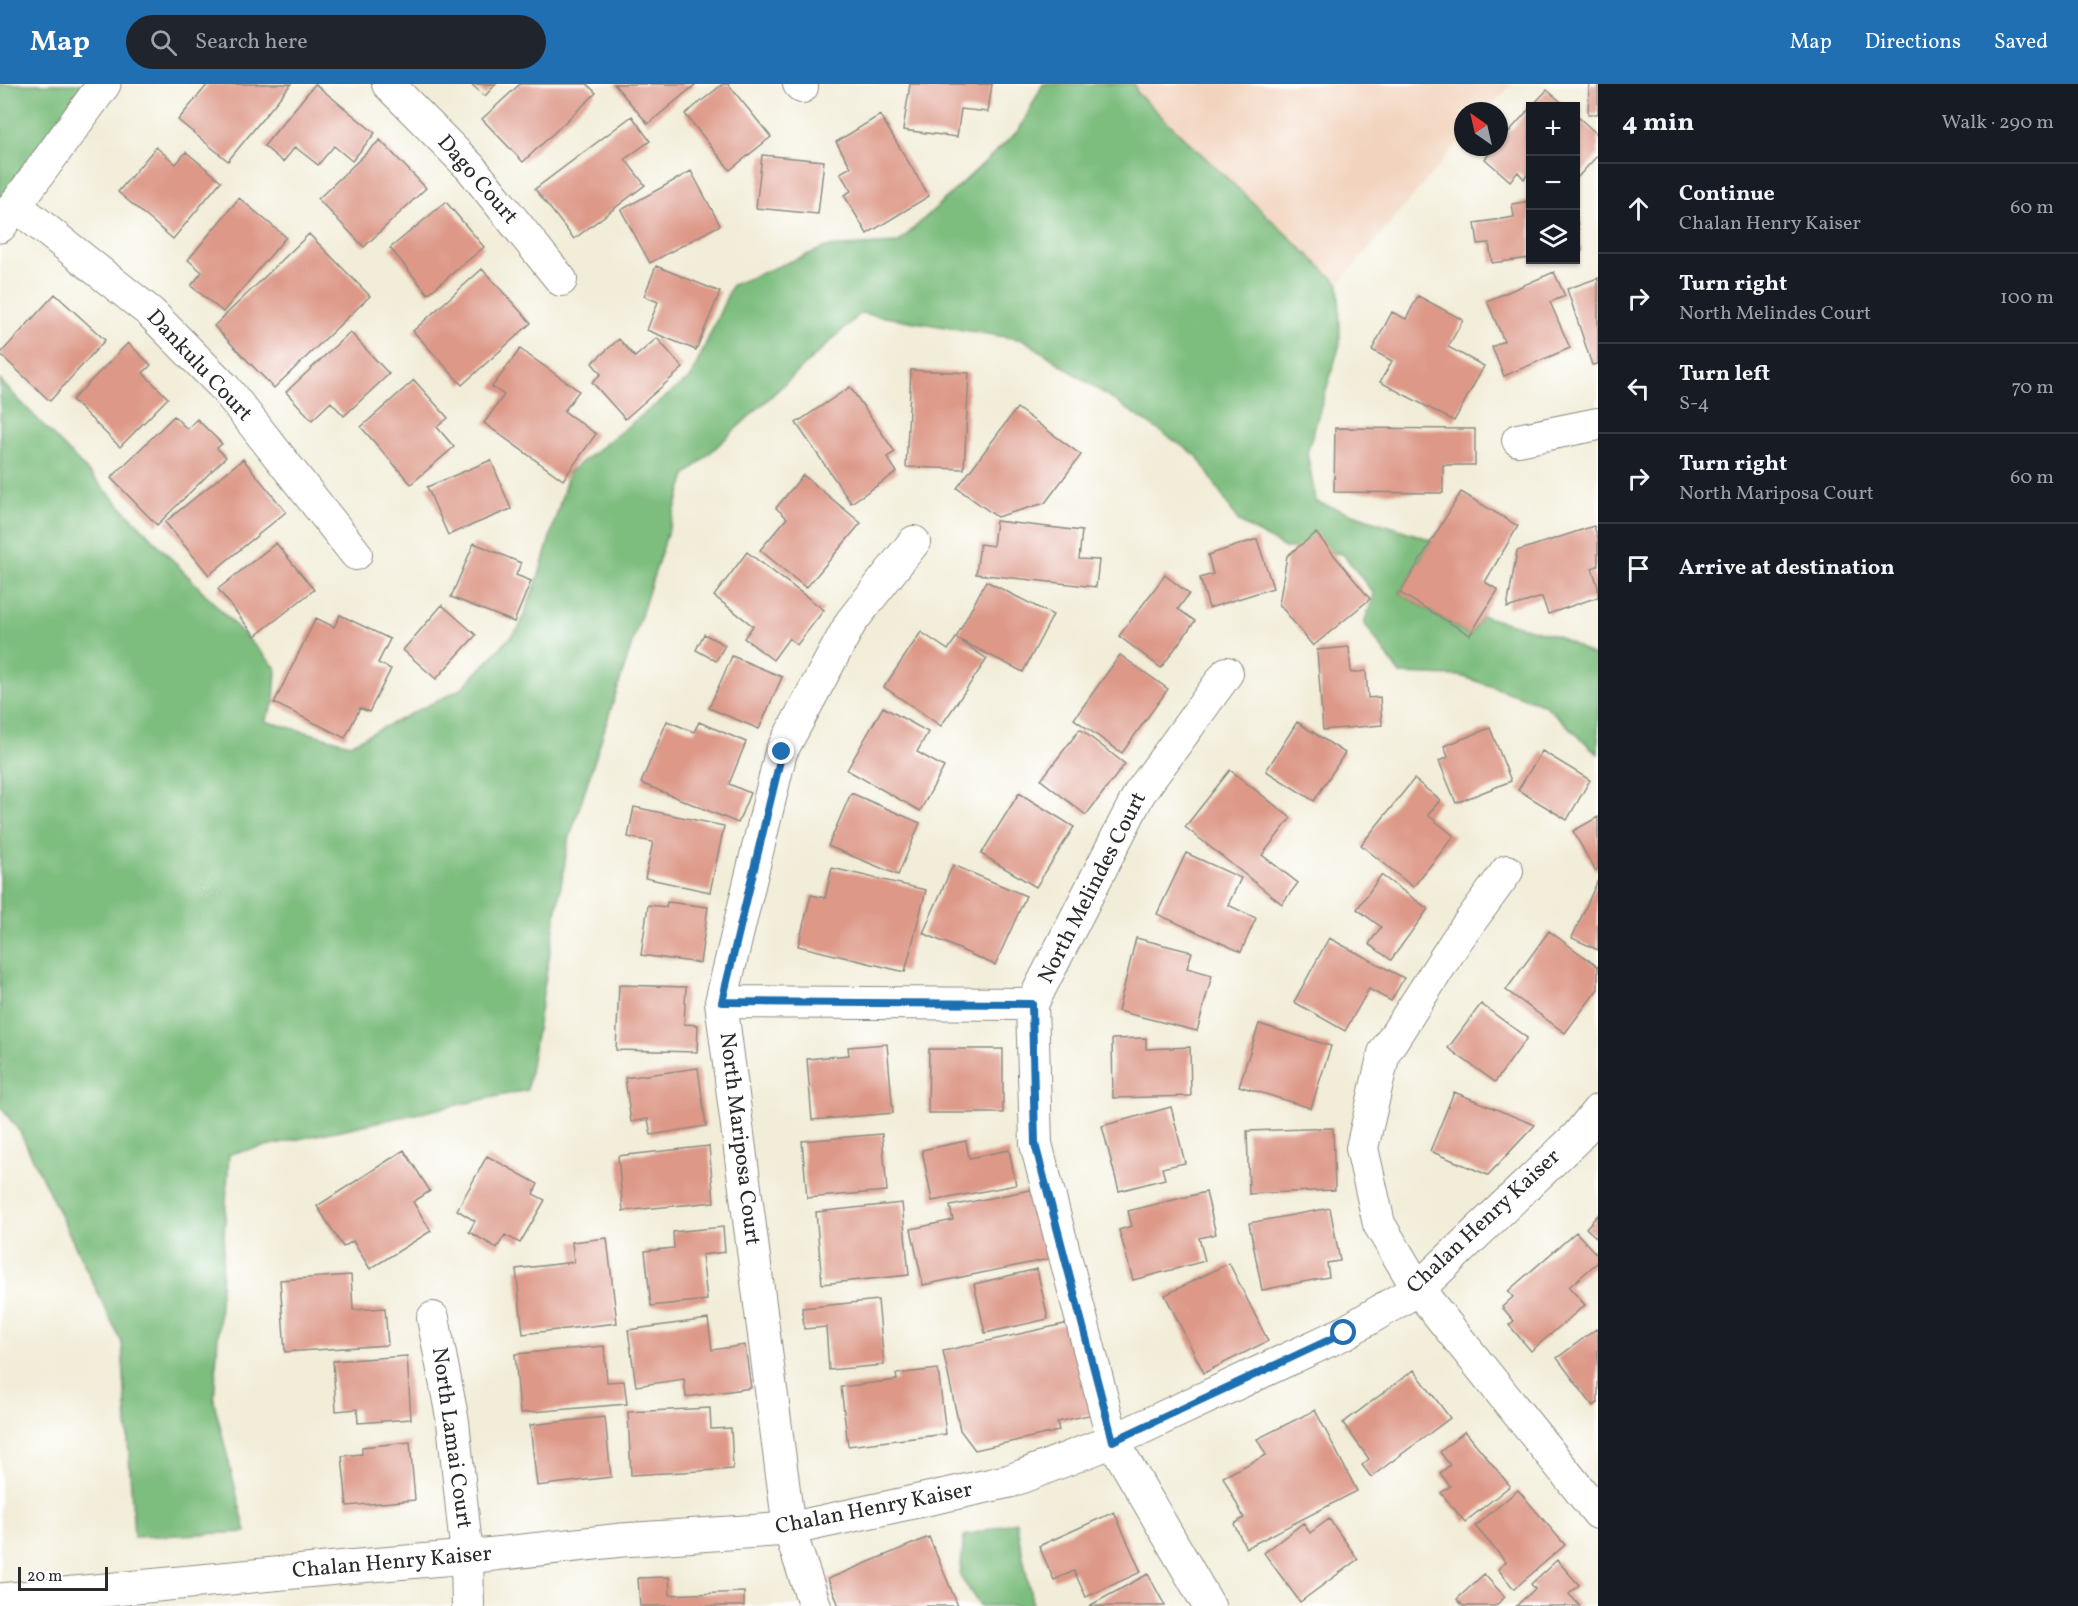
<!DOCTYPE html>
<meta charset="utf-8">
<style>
body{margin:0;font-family:Vollkorn,serif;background:#20242c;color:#f1f3f6}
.controls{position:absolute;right:18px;top:18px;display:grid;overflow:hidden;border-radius:0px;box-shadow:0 2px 4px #0004}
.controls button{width:54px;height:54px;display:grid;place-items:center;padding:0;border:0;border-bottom:2px solid #363941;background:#171b24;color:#f1f3f6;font:30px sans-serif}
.compass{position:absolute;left:1454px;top:18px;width:54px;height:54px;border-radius:50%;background:#171b24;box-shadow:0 2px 4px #0004;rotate:326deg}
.scale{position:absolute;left:18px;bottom:15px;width:90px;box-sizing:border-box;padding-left:6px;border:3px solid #2b2b2b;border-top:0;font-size:16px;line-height:21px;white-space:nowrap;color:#2b2b2b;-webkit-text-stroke:4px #fff;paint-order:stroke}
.stop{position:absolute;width:18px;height:18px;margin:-14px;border:4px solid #1f6fb2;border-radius:50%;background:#fff}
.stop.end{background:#1f6fb2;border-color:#fff;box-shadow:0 2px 6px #0008}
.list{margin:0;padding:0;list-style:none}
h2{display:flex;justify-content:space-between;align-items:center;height:78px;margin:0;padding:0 24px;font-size:26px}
h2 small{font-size:20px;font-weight:400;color:#9ea1a6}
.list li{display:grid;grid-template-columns:39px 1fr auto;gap:18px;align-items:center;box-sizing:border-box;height:90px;padding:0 24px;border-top:2px solid #363941}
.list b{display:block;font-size:22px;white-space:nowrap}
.list p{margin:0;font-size:20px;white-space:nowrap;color:#9ea1a6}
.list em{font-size:20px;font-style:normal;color:#9ea1a6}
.icon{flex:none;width:33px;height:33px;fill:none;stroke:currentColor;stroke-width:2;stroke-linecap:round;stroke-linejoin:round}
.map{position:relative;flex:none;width:1598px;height:1522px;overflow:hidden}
header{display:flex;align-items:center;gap:36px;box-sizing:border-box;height:84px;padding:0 30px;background:#1f6fb2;color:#fff}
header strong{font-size:28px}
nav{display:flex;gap:33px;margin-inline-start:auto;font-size:21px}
.search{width:420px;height:54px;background:#20242c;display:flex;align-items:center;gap:15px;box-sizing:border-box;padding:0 21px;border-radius:33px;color:#9ea1a6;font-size:22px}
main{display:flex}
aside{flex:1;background:#171b24}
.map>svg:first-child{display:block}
</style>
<header>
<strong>Map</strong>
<div class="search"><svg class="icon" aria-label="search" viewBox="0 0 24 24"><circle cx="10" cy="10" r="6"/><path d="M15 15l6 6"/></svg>Search here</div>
<nav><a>Map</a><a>Directions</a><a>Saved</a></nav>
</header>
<main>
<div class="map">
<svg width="1598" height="1522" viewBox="0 0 1598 1522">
<rect width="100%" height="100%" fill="#fff"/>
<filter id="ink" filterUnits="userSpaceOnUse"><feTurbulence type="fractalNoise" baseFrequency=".0167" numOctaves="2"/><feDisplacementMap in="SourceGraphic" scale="12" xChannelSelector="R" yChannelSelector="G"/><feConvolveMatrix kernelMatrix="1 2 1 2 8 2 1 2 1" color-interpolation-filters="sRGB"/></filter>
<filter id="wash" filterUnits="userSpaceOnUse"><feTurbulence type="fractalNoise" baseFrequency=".008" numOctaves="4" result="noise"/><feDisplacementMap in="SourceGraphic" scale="24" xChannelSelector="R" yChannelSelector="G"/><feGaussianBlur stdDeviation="1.35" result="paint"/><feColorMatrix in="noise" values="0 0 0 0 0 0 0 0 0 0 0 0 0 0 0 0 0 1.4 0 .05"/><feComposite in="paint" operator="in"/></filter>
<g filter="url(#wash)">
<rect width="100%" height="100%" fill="#f2edd8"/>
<path fill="#f2d4be" d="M1135,0H1512L1487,27H1463V53L1339,200L1137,9Z"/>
<path fill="#7dbd7e" stroke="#547454" stroke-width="1.5" d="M0,0H86L0,117Z
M1043,0H1135L1137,9L1339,200L1340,260L1307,369L1316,418L1432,456L1400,509L1470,551L1482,532L1557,552L1598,574V670L1545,621L1461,592L1400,590L1364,539L1374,510L1343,470L1285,464L1239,438L1197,372L1024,256L861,229L686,391L568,759L527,1006L229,1070L214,1318L246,1448L134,1453L122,1259L20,1048L0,1022V296L276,584L274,619L265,637L350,660L461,605L519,544L539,491L569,388L691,293L732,201L826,163L898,159L1019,46Z
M1016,1438L1033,1522H980L960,1492L964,1452Z"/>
<g id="blocks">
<path fill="#dd9887" d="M208,0H291L228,77L178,36Z
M315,0L375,49L352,77L334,62L318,81L295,63L283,78L264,62Z
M471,0H496L485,12Z
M520,0H587L596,9L523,78L482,35Z
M614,0H696L648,40Z
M723,0H728L771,53L730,86L685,30Z
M910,0H992L988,28L961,25L957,53L903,46Z
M1589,0H1598V30H1588Z
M1547,6L1566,22H1532Z
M1530,24V88L1524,95L1518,88L1510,97L1485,75L1495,63H1499V59Z
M880,31L929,112L867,150L844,111L851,107L840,89L851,83L836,58Z
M1576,31L1598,51V71L1576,95Z
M632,32L650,57L625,75L645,101L574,155L535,105Z
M380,56L426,104L364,163L318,115Z
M156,63L176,80L186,68L221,97L173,155L118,108Z
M762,71L824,77L818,130L756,124Z
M691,87L720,141L650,179L621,126Z
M239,114L286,153L223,228L191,202L202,188L188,176Z
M1530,117V174L1492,179L1489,159L1478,160L1475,139L1514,133L1512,120Z
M446,118L484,163L428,210L390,164Z
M1576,129L1582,167H1576Z
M309,150L370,212L274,304L214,242Z
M656,182L720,208L696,266L647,246L658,218L644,212Z
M482,185L531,239L462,301L413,247Z
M1554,188L1565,212L1550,218L1570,264L1504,292L1492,263L1504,257L1487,217Z
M1598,194V280L1592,281L1567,205Z
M55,210L105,256L50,317L0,270Z
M1418,212L1463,236L1448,263L1484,282L1454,337L1380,298L1392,277L1372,266L1392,228L1406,235Z
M350,248L389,290L344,332L331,318L312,336L286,308Z
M657,254L683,284L625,335L592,298L601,290L592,279L619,255L635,273Z
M128,259L151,281L143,289L168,314L120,363L72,316Z
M520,265L579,307L564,327L596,350L563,396L484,339L504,311L492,303Z
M911,286L969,289L964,385L906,383Z
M414,296L448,334L437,343L454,363L411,400L361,343Z
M850,303L895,368L887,373L897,388L851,419L796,339Z
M1017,324L1081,371L1045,419L997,433L957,404Z
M174,332L187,345L197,335L222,360L217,364L226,373L157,441L111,394Z
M1335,344L1475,345V381H1443V409L1334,408Z
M243,375L286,428L209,491L165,438Z
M491,376L511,425L448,451L427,403Z
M803,391L861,439L806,504L760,466L787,434L776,424Z
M1461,408L1518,442L1485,498L1498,506L1470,551L1400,509Z
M996,437L1082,447L1079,475L1099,476L1096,503L976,490L980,460L993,462Z
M1594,442L1598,454V482L1592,484L1598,503V513L1548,530L1542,513L1507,524L1517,467Z
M1316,449L1370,515L1313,562L1279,520L1287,472Z
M1257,455L1273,504L1209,524L1200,494L1213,490L1208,471Z
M276,459L314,506L255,552L218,505Z
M474,459L521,479L516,491L531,497L514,538L451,513Z
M747,468L824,526L797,561L789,554L773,576L744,554L753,542L714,512Z
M1165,491L1189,510L1178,525L1195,537L1161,584L1119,552Z
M986,497L1053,531L1023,588L956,554Z
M442,521L476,551L436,595L403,566Z
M340,531L390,555L378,579L391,585L369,628L360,624L345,654L274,619L316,534L334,543Z
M921,548L948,566L956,554L987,575L941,642L884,603Z
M704,550L725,561L716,577L696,566Z
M1349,563L1351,589L1366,587L1368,614L1380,613L1382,641L1323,646L1317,566Z
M1120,571L1168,605L1122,669L1074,635Z
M732,572L782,593L759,645L709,624Z
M883,623L928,648L917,668L944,683L920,727L847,686Z
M667,637L694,648L699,638L746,658L729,700L750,709L738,739L641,699Z
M1297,638L1345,669L1314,717L1266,687Z
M1490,644L1511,697L1456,719L1439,677L1448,673L1444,662Z
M1080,645L1125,680L1086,731L1041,696Z
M1542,667L1590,696L1567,736L1518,706Z
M1230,686L1291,734L1262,771L1298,799L1282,820L1185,743Z
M1414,695L1440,716L1428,731L1454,752L1413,803L1361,761Z
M851,709L920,739L898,791L828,762Z
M1019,709L1074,743L1036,803L981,770Z
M634,723L724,742L710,808L645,794L653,758L628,753Z
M1598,733V785L1595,786L1573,747Z
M1186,769L1241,794L1228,821L1256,834L1241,868L1157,830Z
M953,781L1026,812L995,881L923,849Z
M832,784L926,806L905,888L798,862L811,811L825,814Z
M1381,791L1428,825L1391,876L1369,860L1381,843L1357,825Z
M1598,796V866L1572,854Z
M667,818L708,823L700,879L641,871L648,821L666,823Z
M1549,847L1598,883V905L1565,949L1506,906Z
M1136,854L1192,868L1187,884L1212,891L1197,947L1118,927Z
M1329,854L1404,894L1391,917L1369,905L1345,947L1294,918Z
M619,901L686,903L684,940L698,941L697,968L616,966Z
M1481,920L1527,954L1495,998L1448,964Z
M1259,940L1331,962L1311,1024L1239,1002Z
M1146,954V965L1190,963L1191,1012L1113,1014L1112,955Z
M887,960L893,1029L812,1036L807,975L849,971L848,963Z
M929,965H1003V1029H928Z
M698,984L706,1042L651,1051L648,1035L631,1038L625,994Z
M1454,1008L1535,1041L1488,1091L1430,1067Z
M1171,1023L1185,1079L1162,1084L1165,1095L1119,1107L1102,1042Z
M1333,1044L1335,1106L1249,1110L1247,1047Z
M882,1050L887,1107L807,1114L802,1057Z
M966,1057L969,1074L1009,1066L1016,1101L932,1117L922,1066Z
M709,1062L714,1118L623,1127L618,1072Z
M404,1066L430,1107L413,1118L431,1147L370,1185L353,1157L343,1163L317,1122Z
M487,1072L538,1100L533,1110L545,1116L520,1159L505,1151L497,1164L469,1148L475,1137L457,1126Z
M1035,1105L1049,1175L923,1201L911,1145L953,1136L950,1122Z
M1206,1108L1216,1150L1199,1154L1205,1177L1133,1196L1119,1146L1132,1142L1128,1127Z
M902,1119L909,1191L822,1200L816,1128Z
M1330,1124L1340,1177L1327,1179L1329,1193L1262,1206L1249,1139Z
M1598,1131V1155L1586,1144Z
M723,1143L725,1168L702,1171L707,1216L651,1222L645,1167L674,1164L673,1148Z
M1576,1148L1598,1172V1178L1569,1203L1585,1221L1531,1267L1509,1241L1514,1237L1502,1223L1513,1213L1508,1207Z
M607,1154L617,1239L523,1250L516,1185L574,1178L572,1158Z
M1229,1179L1268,1257L1204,1289L1165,1211Z
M1037,1185L1048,1235L985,1249L974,1200Z
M351,1191L353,1226L385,1224L388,1261L285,1268L280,1196Z
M878,1216L884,1281L829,1286L826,1243L804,1245L802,1224Z
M708,1235L712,1266L745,1261L751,1304L686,1313L684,1295L636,1302L628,1246Z
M1078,1237L1098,1329L1057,1338L1059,1347L975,1366L960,1346L943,1267Z
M1596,1245L1598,1248V1319L1593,1322L1557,1274Z
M604,1262L607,1298L624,1297L627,1320L520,1329L515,1270Z
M407,1272L411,1335L358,1339L357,1325L336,1327L333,1277Z
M938,1285L946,1350L848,1362L841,1303L897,1296L896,1290Z
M1414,1286L1450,1334L1371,1393L1362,1381L1369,1375L1343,1339Z
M710,1324L711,1345L731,1344L733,1385L631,1391L628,1328Z
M1315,1326L1357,1407L1246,1464L1234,1440L1244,1434L1223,1393L1266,1371L1257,1355Z
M605,1333L611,1393L537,1402L530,1341Z
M1465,1347L1510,1402L1465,1438L1441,1409L1450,1402L1440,1389L1450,1381L1440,1368Z
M410,1358L415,1416L347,1422L342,1372L362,1370V1363Z
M1518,1406L1565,1461L1514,1505L1498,1485L1506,1478L1475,1442Z
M1114,1428L1141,1488L1086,1513L1074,1487L1054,1496L1039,1462Z
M1329,1435L1358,1475L1300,1518L1264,1469L1303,1439L1310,1449Z
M929,1453L958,1522H839L828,1495Z
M1557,1476L1579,1501L1569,1510L1580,1522H1516L1535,1505L1531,1500Z
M1148,1490L1165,1522H1089Z
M1484,1490L1505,1513L1495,1522H1463L1457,1515Z
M669,1493L670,1511L744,1508V1522H640L638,1494Z"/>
</g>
</g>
<g filter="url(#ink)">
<use href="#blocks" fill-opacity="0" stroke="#8e8c82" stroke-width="1.5"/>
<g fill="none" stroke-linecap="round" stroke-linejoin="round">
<defs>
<path id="street" d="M388,0L471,84L561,196
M799,0L802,3
M15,121L150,228L225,304L356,470
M1518,356L1598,340
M1507,787L1456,857L1384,969L1362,1064L1379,1140L1418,1205L1598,1429
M721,918L1032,920
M433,1234L453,1338L467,1473L468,1522
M815,1522L789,1445L721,918L781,668L851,538L914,458
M1209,1522L1113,1357L1036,1060L1032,920L1139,710L1227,589"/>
<path id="secondary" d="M0,142L104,0
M0,1516L347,1483L467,1473L622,1456L789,1445L1010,1397L1113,1357L1344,1249L1418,1205L1577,1053L1598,1027"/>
</defs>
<use href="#street" stroke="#8e8c82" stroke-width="34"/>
<use href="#secondary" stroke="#8e8c82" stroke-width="35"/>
<use href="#street" stroke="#fff" stroke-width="32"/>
<use href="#secondary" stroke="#fff" stroke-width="33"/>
</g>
</g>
<g fill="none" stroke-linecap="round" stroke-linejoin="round" filter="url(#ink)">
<path stroke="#1f6fb2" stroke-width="8" d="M782,668L722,918L1032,920L1035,1060L1113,1357L1344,1249"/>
</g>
<g text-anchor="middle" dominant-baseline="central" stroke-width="5" stroke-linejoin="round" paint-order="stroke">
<g font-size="22" fill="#2b2b2b" stroke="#fff">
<text transform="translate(477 96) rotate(49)">Dago Court</text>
<text transform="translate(199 282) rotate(47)">Dankulu Court</text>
<text transform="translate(1093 804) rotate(-63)">North Melindes Court</text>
<text transform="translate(739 1055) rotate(83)">North Mariposa Court</text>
<text transform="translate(1484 1138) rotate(-43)">Chalan Henry Kaiser</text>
<text transform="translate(451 1354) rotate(82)">North Lamai Court</text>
<text transform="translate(874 1425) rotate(-11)">Chalan Henry Kaiser</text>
<text transform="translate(392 1479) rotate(-5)">Chalan Henry Kaiser</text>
</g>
</g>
</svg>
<div class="controls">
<button>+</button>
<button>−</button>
<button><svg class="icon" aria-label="layers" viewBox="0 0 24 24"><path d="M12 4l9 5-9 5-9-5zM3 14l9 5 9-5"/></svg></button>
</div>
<svg class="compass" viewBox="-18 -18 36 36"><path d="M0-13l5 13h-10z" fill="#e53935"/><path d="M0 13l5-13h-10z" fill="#9ea1a6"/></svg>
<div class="scale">20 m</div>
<div class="stop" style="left:1344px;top:1249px"></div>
<div class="stop end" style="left:782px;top:668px"></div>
</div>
<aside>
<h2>4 min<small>Walk · 290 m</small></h2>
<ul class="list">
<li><svg class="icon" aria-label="ahead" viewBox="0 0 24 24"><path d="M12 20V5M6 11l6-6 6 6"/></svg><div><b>Continue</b><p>Chalan Henry Kaiser</p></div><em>60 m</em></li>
<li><svg class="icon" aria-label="right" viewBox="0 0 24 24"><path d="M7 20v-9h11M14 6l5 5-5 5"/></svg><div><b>Turn right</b><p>North Melindes Court</p></div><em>100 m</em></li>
<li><svg class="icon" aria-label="left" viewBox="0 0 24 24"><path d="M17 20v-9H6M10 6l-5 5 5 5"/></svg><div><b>Turn left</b><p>S-4</p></div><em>70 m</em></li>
<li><svg class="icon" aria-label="right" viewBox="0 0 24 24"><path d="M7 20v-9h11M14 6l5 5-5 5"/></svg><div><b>Turn right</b><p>North Mariposa Court</p></div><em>60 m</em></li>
<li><svg class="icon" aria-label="arrive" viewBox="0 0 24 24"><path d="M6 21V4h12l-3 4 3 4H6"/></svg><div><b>Arrive at destination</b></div></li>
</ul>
</aside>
</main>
